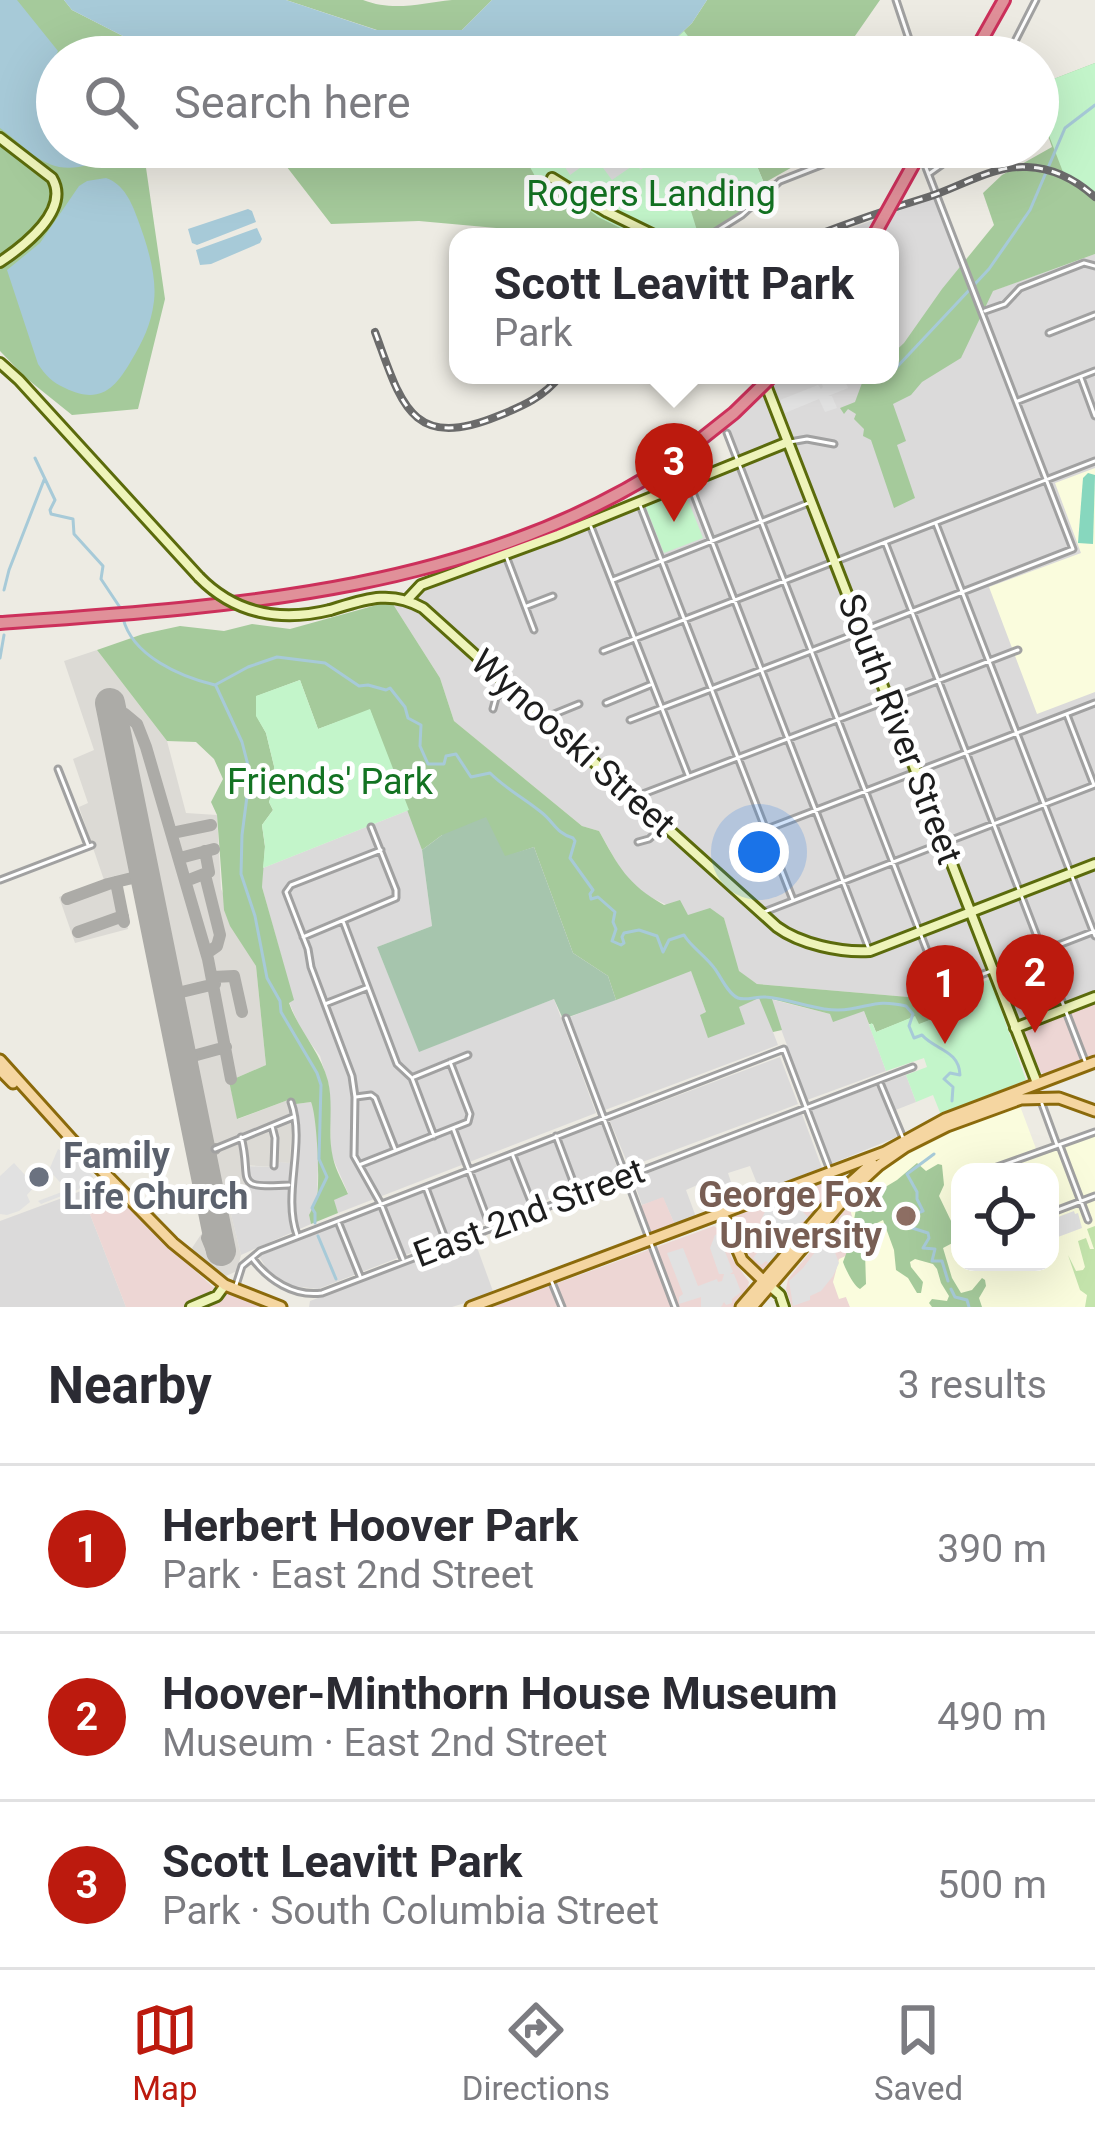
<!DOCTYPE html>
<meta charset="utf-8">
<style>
body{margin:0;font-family:Roboto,sans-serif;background:#f7f7f7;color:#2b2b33}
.controls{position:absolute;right:36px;bottom:36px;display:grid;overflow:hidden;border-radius:24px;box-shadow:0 12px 48px #0002}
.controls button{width:108px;height:108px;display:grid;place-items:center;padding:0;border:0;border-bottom:3px solid #e1e1e2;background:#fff;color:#2b2b33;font:60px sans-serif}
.you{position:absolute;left:759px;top:852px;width:42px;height:42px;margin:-30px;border:9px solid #fff;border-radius:50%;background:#1a73e8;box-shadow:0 0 0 18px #1a73e833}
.badge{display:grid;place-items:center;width:78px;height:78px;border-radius:50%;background:#bc1a0e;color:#fff;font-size:39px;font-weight:700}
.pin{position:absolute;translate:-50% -99px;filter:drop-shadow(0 3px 6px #0008)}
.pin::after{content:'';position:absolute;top:63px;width:42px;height:36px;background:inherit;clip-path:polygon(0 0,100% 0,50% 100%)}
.popup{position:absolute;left:449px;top:228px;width:450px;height:156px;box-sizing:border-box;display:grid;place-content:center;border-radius:24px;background:#fff;filter:drop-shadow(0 3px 9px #0005);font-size:39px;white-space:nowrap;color:#7c7c81}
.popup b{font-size:45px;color:#2b2b33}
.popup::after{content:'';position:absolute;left:50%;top:100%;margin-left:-24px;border:24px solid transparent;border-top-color:#fff}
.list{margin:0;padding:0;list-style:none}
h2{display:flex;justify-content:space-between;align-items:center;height:156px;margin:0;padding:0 48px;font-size:51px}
h2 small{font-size:39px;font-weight:400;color:#7c7c81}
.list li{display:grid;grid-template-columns:78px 1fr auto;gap:36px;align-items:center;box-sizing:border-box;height:168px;padding:0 48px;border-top:3px solid #e1e1e2}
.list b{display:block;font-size:45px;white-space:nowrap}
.list p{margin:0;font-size:39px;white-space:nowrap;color:#7c7c81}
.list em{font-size:39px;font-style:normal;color:#7c7c81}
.icon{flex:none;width:66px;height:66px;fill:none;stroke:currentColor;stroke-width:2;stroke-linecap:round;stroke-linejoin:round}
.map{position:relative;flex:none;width:1095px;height:1307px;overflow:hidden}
.search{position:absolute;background:#fff;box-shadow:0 12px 48px #0002;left:36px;right:36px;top:36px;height:132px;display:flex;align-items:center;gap:30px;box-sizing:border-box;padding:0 42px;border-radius:66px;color:#7c7c81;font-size:45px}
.sheet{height:660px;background:#fff}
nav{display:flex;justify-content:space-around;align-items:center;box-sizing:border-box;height:168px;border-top:3px solid #e1e1e2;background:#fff;font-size:33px;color:#7c7c81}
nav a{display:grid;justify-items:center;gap:6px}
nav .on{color:#bc1a0e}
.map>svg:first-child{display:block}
</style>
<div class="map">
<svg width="1095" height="1307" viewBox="0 0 1095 1307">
<rect width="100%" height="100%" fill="#edebe3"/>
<path fill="#dbdada" d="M937,197L976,297L1095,254V998L1015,1028L992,970L920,998L757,984L738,971L724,918L688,915L646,895L625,877L599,831L582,826L454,721L440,678L391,601L736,467L722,430L769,386L766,375H890V237H827Z
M409,810L422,850L432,926L377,947L420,1051L554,999L596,1113L338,1213L333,1200L348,1193L331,1154L329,1086L320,1056L301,1030L289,1002L293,999L262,887L263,868Z
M691,970L706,1012L745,1024L738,1006L760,998L778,1045L605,1110L570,1017Z
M770,999L830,1014L864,1011L886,1071L807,1100Z
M780,1057L798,1104L629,1167L610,1121Z
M906,1075L916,1102L888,1113L897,1137L831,1164L811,1110Z
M311,1102L316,1113L318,1164L317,1199L309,1215L311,1224L241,1255L227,1198L248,1187L244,1166L276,1167L280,1162L298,1163L299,1119L296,1104Z
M802,1114L822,1168L760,1191L750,1166L728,1173L737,1200L715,1208L704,1182L686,1190L696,1217L675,1225L663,1198L642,1205L633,1179Z
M598,1124L602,1126L618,1170L616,1173L318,1289L293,1286L269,1272L260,1258L261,1255Z
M81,1191L126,1307H0V1221Z
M474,1239L494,1294L452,1307H309L310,1301Z"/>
<path fill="#edd6d4" d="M1095,998V1071L1090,1057L1044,1074L1038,1071L1027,1058L1015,1028Z
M837,1177L840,1185L765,1270L759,1268L745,1250L733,1218L735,1216Z
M104,1182L150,1230L213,1287L266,1307H126L81,1191Z
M663,1197L675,1225L652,1232L649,1230L641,1209L642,1205Z
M849,1205L855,1227L846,1297L850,1307H792L786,1289L788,1279Z
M714,1226L725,1234L731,1257L749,1282L747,1291L734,1307H492Z"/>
<path fill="#fafcdd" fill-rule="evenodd" d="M1095,468V692L1037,714L989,587L1081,553L1055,483Z
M1020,1106L1038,1154L1095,1134V1307H850L846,1297L839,1299L833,1282L839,1259L850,1254L855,1227L849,1205L862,1190L882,1171L913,1150L946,1134ZM960,1172H1050V1262H960Z"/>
<path fill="#dcdad5" d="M97,650L167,741L186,813L217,815L221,889L256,966L266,1065L229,1081L238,1119L288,1100L292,1111L290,1163L280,1162L276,1167L241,1165L242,1175L248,1187L227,1198L241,1255L237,1271L226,1276L190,1251L204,1230L206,1217L139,884L121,886L128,929L75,943L59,897L104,880L79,807L88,803L73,759L94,750L64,661Z"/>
<path fill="#c4e4ac" d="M1095,1226V1307H1085L1087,1295L1080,1290L1068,1255L1076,1271L1083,1270L1085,1267L1078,1241L1086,1238L1090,1249H1094L1087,1229Z"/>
<path fill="#a5ca9b" d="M0,0H64L72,10L164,57H57V147H143L165,299L138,409L72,415L26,378L0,351Z
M286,0H363C394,12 421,3 452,0C465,0 479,0 492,0L462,30H377Z
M707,0H880L848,46L844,57H656L692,23Z
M1095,63V254L993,291L961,358L922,382L911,395L893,404L906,441L897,445L915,498L894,508L871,440L863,436L864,429L854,419L856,414L848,409L844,414L840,408L855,402L862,383L859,375H890V356L904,343L942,289L994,225L983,193L1002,175L1052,147L1038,107V85Z
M267,147C294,147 321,146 348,147C370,148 386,158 407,147H551L538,154L542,177L671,166L748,203L714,237H597L419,221L331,224L273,149Z
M749,147H810L805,160L764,183Z
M391,601L440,678L454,721L582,826L599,831C619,867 627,884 664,905L680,900L688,915L710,908L724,918L739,971L757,984L920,998L931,993L940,1016L918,1025L914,1017L876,1032L873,1024H869L864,1011L833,1022L830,1014L772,999L782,1030L773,1032L759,998L739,1007L745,1024L708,1038L700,1015L706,1012L691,971L616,1000L608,976L573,953L534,847L505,857L442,835L422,850L370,710L318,729L300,680L257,696L256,715L266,733L274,766V787L269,802L273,810L262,825L265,847L262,887L294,1000L289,1003C299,1031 320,1051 328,1081C334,1106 327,1133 333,1158C336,1171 343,1182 348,1194L334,1200L338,1213L311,1224L309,1215C312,1209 316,1202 317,1196C320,1180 317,1116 311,1102L296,1104L288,1100L237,1119L229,1081L266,1065L256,966L230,926L224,910L217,815L211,802L223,779L214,759L196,742L167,741L97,650L143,634L180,626L224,631L252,624L290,629Z
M917,1163L926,1171L938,1164L942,1165L944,1185L939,1196L952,1223L960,1231V1239L943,1248L952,1278L961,1293L972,1290L982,1278L985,1280L986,1286L979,1298L982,1307H932L929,1303L932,1299L947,1301L949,1296L941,1283L937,1269L933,1264L915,1259L910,1262L911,1267L923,1282L921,1293H917L908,1278L896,1270L894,1250L883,1220L875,1224L865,1252L866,1284L860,1289C853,1285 846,1270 843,1262L849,1246L857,1204L897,1180Z"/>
<path fill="#a6c5ad" d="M486,817L505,856L534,847L573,953L608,976L616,1000L563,1019L554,999L419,1052L377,947L432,926L422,850L442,835Z"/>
<path fill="#c3f5ca" d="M684,31L704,57H656Z
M1095,63V194L1063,172L1038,107V85Z
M519,147H543L548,157L557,152L555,147H749L764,183L691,211L699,237H639L598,217L584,206L552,189L536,178Z
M684,490L703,538L664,553L645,505Z
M300,680L318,729L370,709L409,810L263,868L265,846L262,825L273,810L269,802L274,787V766L266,733L256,716V696Z
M990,979L1026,1080L941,1115L933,1095L916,1102L906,1075L927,1067L924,1058L886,1071L869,1025L872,1023L876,1032L915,1016L919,1024L976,1002L971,987Z"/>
<path fill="#87d7be" d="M1088,473L1095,475L1093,544L1078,543L1083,478Z"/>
<path fill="#e1e1e1" d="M571,147H674L640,170L638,162L612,180L595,157L570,175L558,156Z
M843,376L848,388L828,396H832L837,408L825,412L819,399L785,413L780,400L818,385L821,389L823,387L822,384Z
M58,1149L66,1154L68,1151L93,1176L90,1185L41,1204L38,1201L67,1190L49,1170Z
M14,1163L35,1186L27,1195L30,1202L19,1211L7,1215L0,1214V1176Z
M795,1196L802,1211L809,1218L780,1234L779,1240L785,1246L770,1264L766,1261L761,1265L753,1258L758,1252L757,1248L769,1244L771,1247L775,1243H771L762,1218L768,1205Z
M1074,1211L1075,1214L1078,1213L1082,1228L1050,1240V1220Z
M843,1215L850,1221L839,1225L840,1238H837L833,1247L839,1263L833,1276L821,1291L810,1296V1300L793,1306L789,1281L803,1268Z
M718,1234L733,1272L730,1274H734L741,1292L732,1299V1303L726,1305L724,1302L721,1307H701V1297L679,1304V1297L683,1294L667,1253L683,1248L698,1286L717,1279L718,1282L722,1281L724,1274H719L710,1248L715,1235Z"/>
<path fill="#a7cad8" d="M0,0H17L58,51L55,57L57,61V147H89L94,156L90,164C49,178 31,151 0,128Z
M64,0H286L376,30H462L492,0H707L692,23L656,57H164L72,10Z
M106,178C124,184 132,203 138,220C147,244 157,276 154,301C151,325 143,341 131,361C115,389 99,405 65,388C52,382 46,376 38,364L7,270L40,243L79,186L87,181Z
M248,209L252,211L256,222L197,245L192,243L188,229Z
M257,228L262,239L260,243L211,264L200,265L196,250Z"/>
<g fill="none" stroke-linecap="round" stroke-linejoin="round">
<path stroke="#a7cad8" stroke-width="3" d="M896,368L989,269L1030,210L1065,128L1095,105
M35,458L55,500L50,510L51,514L73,519L74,534L103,566L101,579L121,609
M4,590L9,570L44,480
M123,618C132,656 181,677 215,685L248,667L277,657L325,663L359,686L368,685L386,690L390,688L405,707L408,718L421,725L420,746L428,764H444L446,756L456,754L471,777L490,773C506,789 524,798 541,812C554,822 556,833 573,838L575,841L570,858L593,890L590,894L591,899L598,897L615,912L613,922L616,929L612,941L621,945L624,943L622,937L624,933L639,930L657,936L663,952L669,940L684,935C691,947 706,956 715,969C721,977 728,994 738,998C746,1001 757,996 766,997C793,999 822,1014 850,1009C874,1005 879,1000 906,1006L913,1014L909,1026L914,1038L922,1035C935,1050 959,1050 960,1075L950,1073L944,1079L953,1087L952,1101
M0,658L4,635
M216,686L242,742L250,773L242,835L241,874L255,916L267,978L280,1001L281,1012L317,1073L321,1085L319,1159L327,1177L312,1208L315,1213V1223
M934,1154L907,1174L917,1192V1199L923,1211L912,1215L909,1227L928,1233L929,1238L923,1248L935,1249L932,1261H942L948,1281
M318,1236L336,1279
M951,1289L955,1297L967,1300L969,1307"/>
<path stroke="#acaba7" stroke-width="12" d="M113,722L116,714H125L137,724L146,747L208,959L231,1079
M172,833L211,825
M180,858L214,849
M205,875L220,935L217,946L207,953
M186,881L209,872L205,851
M116,882L124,922
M67,899L108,884L144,875
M78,932L123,916
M213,977L234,976L242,1012
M169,995L215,984
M182,1059L226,1047
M201,1152L215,1149
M217,1229L207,1238L214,1255L221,1251"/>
<path stroke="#acaba7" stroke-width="30" d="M110,703L221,1251"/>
<defs>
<path id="street" d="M896,0L915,57
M1007,57L1036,0
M930,173L951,158L957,147
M707,237L742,215L780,181L867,147
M985,311L1005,304L1020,288L1084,263L1095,266
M1049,333L1095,315
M1081,378L1095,416
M1018,401L1095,371
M727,433L941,987L944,989L1095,931
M790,442L807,439L834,444
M689,482L869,949
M640,505L793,900
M936,524L1095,936
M591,527L688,775
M885,542L1085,1061
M506,556L534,630
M613,580L811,502
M527,606L553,596
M867,629L1073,549L923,160
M603,651L1095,461
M893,698L1018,650
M606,703L650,685
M493,709L496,698L507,686
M1067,715L1094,785
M547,717L579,704
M630,720L858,633
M58,769L88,845
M635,797L884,702
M767,829L1095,703
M949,841L1095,785
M638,842L649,839L661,828
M381,850L291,885L286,892L308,949L311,967L352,1076L355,1097L354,1156L381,1204L403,1259
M0,880L92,845
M764,912L940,844
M343,921L397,1064L412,1078L434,1136
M303,937L396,898V890L371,827
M325,1004L366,988
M566,1018L675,1307
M414,1077L468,1055
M881,1085L903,1138
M356,1097L371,1095L375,1098L395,1149
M291,1102C306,1144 282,1193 297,1235
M1042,1104L1057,1145
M272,1126L275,1138L274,1166
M453,1128L490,1226
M556,1136L577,1192
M241,1137C253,1181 230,1189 289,1185
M1060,1146L1088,1220
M215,1149L293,1117
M513,1156L534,1209
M359,1165L468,1122L470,1114L450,1062
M983,1172L1095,1132
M426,1188L446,1241
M1050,1213L1095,1196
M339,1224L360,1276
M252,1258C268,1280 294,1297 322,1293L913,1067
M551,1280L562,1307
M236,1285L242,1266L260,1251L784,1049L830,1170"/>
<path id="secondary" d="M0,138L52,178C71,210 24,246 0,262
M552,178L607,212L658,237
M0,363L19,380L199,577
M762,375L1037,1083
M407,600L421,585L558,535L788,442
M330,610C363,600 390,589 423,608L777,927C800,944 841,953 870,951L1095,864
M1015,1028L1095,997
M771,1287L780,1295L784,1307
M191,1307L217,1296L225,1285"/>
<path id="primary" d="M0,1060L73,1141L173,1243L225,1285L281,1307
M0,1070L13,1083
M722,1213L742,1260L767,1284
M471,1307L885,1152L945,1119L1095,1062
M741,1307L839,1193L872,1163
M752,1307L852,1190L879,1165L905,1147L947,1126L1021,1099L1059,1098L1095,1111"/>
<path id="highway" d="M972,57L1004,0
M0,623C230,607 478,592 676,459"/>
</defs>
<use href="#street" stroke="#a1a1a1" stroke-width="9"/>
<use href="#secondary" stroke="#5b6b0c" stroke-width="14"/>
<use href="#primary" stroke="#8b6a0b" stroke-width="15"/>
<use href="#highway" stroke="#cc305b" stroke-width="16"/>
<use href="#street" stroke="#fff" stroke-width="3"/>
<use href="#secondary" stroke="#eef4ba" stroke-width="8"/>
<use href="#primary" stroke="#f5d6a1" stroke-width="9"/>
<use href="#highway" stroke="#e09099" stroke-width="10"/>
<defs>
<path id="rail" d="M812,237C851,222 889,209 928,197C960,187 993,165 1027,167C1054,168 1076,180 1095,197
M375,332C401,402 410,452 498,416C523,406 544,397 561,375"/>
</defs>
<use href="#rail" stroke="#6b6b6b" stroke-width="8"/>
<use href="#rail" stroke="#fff" stroke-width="3" stroke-dasharray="9" stroke-linecap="butt"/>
<defs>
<path id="secondary-bridge" d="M199,577C235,614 281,622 330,610"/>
<path id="highway-bridge" d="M873,237L923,147
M676,459L734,413L773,375"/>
</defs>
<use href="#secondary-bridge" stroke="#5b6b0c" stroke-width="14" stroke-linecap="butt"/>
<use href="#highway-bridge" stroke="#cc305b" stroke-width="16" stroke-linecap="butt"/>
<use href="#secondary-bridge" stroke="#eef4ba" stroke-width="8"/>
<use href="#highway-bridge" stroke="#e09099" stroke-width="10"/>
</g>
<circle fill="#6b7280" stroke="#fff" stroke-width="4.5" cx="39" cy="1177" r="12"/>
<circle fill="#8d6e63" stroke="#fff" stroke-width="4.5" cx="906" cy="1216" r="12"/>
<g text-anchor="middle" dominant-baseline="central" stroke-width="10" stroke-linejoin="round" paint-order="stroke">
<g font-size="36" fill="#137322" stroke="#fff">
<text x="651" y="194">Rogers Landing</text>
<text x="330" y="782">Friends' Park</text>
</g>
<g font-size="36" fill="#1d1d1d" stroke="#fff">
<text transform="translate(900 729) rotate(69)">South River Street</text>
<text transform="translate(573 743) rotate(42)">Wynooski Street</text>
<text transform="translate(529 1213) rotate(-21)">East 2nd Street</text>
</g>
<g font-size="36" font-weight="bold" fill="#5b616d" stroke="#fff" text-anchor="start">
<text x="63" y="1156">Family<tspan x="63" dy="41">Life Church</tspan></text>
</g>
<g font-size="36" font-weight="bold" fill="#785e54" stroke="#fff" text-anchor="end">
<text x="882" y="1195">George Fox<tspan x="882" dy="41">University</tspan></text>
</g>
</g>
</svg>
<div class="controls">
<button><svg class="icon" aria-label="locate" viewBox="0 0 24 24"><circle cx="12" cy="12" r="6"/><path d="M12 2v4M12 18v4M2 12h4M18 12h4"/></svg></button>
</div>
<div class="you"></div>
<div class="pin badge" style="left:945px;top:1044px">1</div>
<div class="pin badge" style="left:1035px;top:1033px">2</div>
<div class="pin badge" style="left:674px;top:522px">3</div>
<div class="popup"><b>Scott Leavitt Park</b>Park</div>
<div class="search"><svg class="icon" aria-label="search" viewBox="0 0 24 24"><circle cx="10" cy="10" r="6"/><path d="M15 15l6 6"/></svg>Search here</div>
</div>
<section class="sheet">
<h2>Nearby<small>3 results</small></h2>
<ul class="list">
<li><span class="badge">1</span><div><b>Herbert Hoover Park</b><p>Park · East 2nd Street</p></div><em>390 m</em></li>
<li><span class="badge">2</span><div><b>Hoover-Minthorn House Museum</b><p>Museum · East 2nd Street</p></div><em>490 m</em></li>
<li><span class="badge">3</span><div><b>Scott Leavitt Park</b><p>Park · South Columbia Street</p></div><em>500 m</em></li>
</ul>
</section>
<nav>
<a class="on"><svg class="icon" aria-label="map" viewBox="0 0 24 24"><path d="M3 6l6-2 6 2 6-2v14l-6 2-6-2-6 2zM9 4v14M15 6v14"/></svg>Map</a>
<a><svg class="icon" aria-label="directions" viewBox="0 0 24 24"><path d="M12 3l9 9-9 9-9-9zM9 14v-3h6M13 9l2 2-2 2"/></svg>Directions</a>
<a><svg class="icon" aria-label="saved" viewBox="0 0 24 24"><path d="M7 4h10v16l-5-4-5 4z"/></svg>Saved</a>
</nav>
